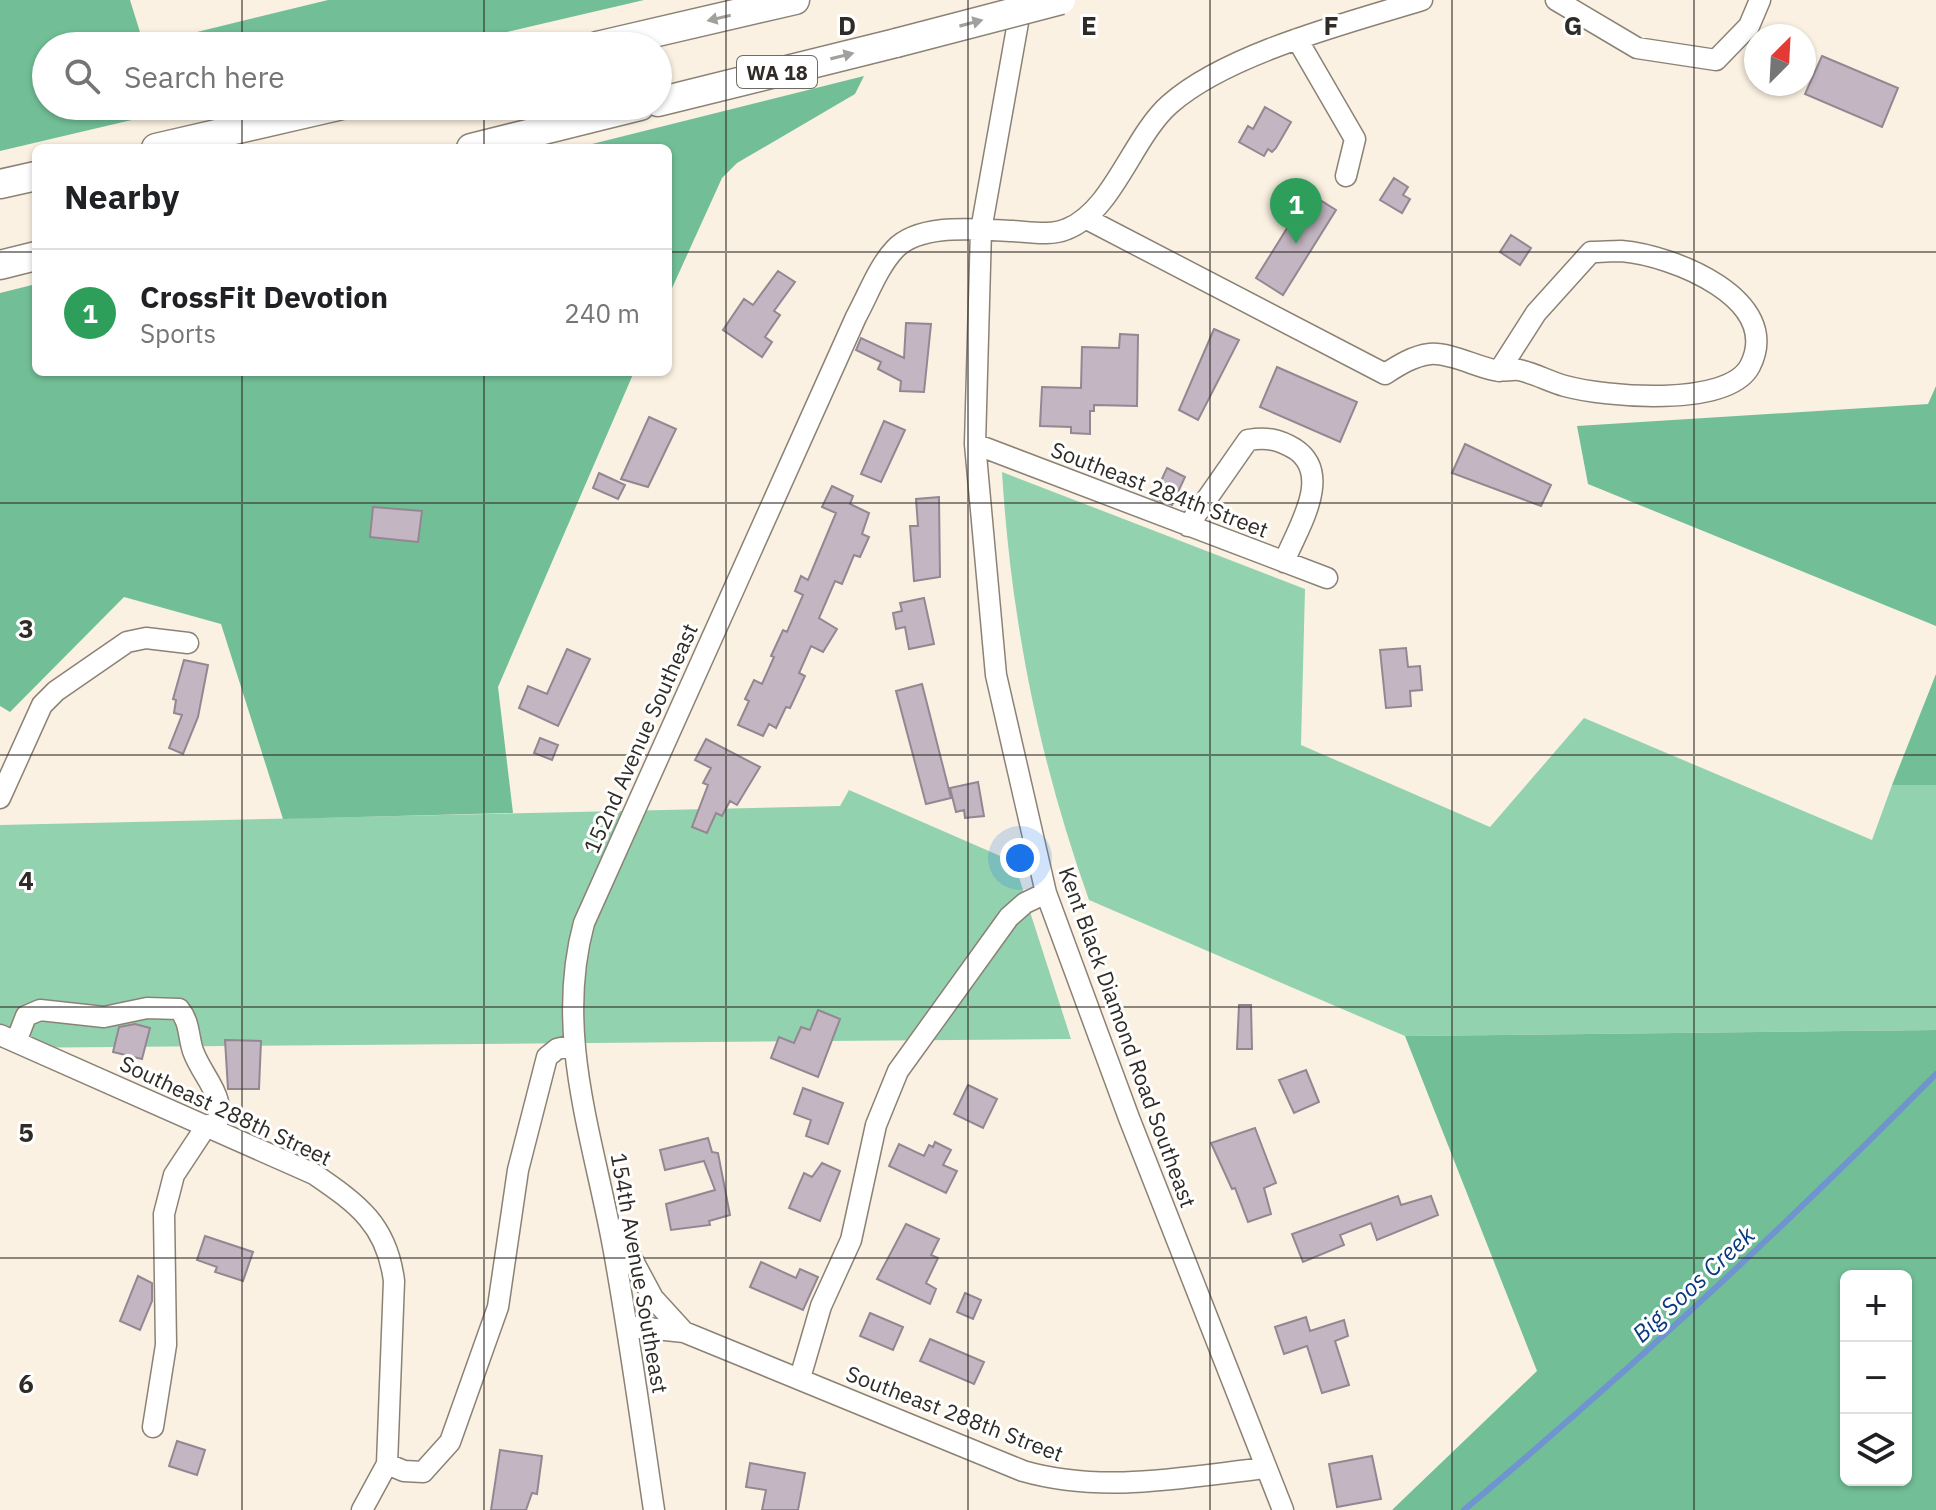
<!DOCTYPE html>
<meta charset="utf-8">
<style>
body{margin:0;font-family:"IBM Plex Sans",sans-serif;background:#f2f2f2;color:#202124}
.controls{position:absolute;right:24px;bottom:24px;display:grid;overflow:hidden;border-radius:12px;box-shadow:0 2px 6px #0004}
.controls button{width:72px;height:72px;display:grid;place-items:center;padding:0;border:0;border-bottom:2px solid #e0e0e0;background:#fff;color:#202124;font:40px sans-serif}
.compass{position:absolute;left:1744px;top:24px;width:72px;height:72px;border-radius:50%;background:#fff;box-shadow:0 2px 6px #0004;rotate:24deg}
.you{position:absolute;left:1020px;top:858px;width:28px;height:28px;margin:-20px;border:6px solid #fff;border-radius:50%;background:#1a73e8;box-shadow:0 0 0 12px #1a73e833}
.badge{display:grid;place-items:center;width:52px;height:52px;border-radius:50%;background:#0b8043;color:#fff;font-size:26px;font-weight:700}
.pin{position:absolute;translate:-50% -66px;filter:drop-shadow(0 2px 4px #0008)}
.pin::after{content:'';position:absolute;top:42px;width:28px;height:24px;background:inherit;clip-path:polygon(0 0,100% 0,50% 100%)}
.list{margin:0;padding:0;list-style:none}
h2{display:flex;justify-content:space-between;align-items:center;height:104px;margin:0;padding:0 32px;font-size:34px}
h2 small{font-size:26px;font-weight:400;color:#757577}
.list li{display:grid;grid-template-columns:52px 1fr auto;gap:24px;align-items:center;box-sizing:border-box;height:128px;padding:0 32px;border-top:2px solid #e0e0e0}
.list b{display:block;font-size:30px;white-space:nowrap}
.list p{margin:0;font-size:26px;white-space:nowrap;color:#757577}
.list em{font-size:26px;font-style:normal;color:#757577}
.icon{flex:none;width:44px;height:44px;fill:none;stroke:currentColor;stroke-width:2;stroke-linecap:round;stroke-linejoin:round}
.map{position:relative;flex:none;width:1936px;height:1510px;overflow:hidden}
.search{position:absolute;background:#fff;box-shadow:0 2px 6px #0004;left:32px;top:32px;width:640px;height:88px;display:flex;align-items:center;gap:20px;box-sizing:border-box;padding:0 28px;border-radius:44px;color:#757577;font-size:30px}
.panel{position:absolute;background:#fff;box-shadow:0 2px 6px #0004;left:32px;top:144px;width:640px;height:232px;border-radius:12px}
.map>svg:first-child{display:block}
</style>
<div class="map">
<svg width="1936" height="1510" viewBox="0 0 1936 1510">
<rect width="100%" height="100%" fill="#faf1e2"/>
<path fill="#93d2af" d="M1002,472L1305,589L1301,745L1490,827L1584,718L1872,840L1892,785H1936V1030L1405,1036L1089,900C1039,760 1011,620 1002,472Z
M849,790L1014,862L1071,1039L0,1048V825L840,806Z"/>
<path fill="#72bf97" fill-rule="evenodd" d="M0,0H130L144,45L328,0H644L447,46H46V106H191L0,151Z
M864,76L855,94L737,163L722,178L668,297V148H576Z
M36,284V372H634L498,687L513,813L283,819L221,624L124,597L10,712L0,706V293Z
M1936,386V626L1588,484L1577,426L1928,404Z
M1936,674V785H1892Z
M1936,1030V1510H1392L1537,1371L1405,1036ZM1906,1276V1480H1846V1276Z"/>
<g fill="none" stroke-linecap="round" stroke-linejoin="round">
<path stroke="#6f94cf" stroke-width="6" d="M1464,1510C1628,1372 1785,1227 1936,1074"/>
</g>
<path fill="#c3b5c1" stroke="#938792" stroke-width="2" d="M1822,56L1898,88L1882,127L1805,94Z
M1265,107L1291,122L1276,148L1272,152L1268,149L1264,156L1239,142L1248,126L1253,129Z
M1394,178L1408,187L1403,195L1410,199L1402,213L1380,200Z
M1309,193L1336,210L1283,295L1256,278Z
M1511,235L1531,248L1520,265L1500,252Z
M778,271L795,282L774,311L780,315L765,337L772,342L762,357L723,330L744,299L753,305Z
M906,323L931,324L924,392L900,391L901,381L878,369L881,362L856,350L861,338L904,358Z
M1214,329L1239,340L1198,420L1179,410Z
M1120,334L1138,335L1137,406L1094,405V411H1090V434L1071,433V427L1040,426L1042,387L1081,388L1082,347L1119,348Z
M1277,367L1357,402L1340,442L1260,407Z
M649,417L676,429L648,487L621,479Z
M884,421L905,430L881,482L861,474Z
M1465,444L1551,485L1541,506L1452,473Z
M1167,468L1185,477L1172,505L1153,498Z
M599,473L625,485L618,499L593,488Z
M832,486L853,496L850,504L869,513L862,534L869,537L860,557L854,555L842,584L835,581L819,618L837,629L823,652L811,646L799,673L805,676L790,708L786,707L776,728L769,724L763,736L738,725L749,701L745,699L754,680L762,684L774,657L771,656L783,630L787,632L803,595L795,591L801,576L808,580L836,513L822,507Z
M939,497L940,577L914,581L910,526H918L916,499Z
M373,507L422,511L418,542L370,537Z
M924,598L934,644L909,649L905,627L896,629L893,613L902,611L900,603Z
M1406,648L1408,667L1420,666L1422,690L1410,691L1411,706L1386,708L1380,650Z
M567,649L590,659L558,726L519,708L528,686L547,694Z
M184,660L208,665L198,717L183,754L169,748L182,715L174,713L176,700L173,699Z
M922,684L951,798L926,804L896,691Z
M540,738L558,745L552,760L534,753Z
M706,739L760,767L737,805L730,801L722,816L716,813L707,833L692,827L708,785L703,783L711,768L695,760Z
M978,782L984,816L965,818L964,810L956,812L950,788Z
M1239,1005H1251L1252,1049H1237Z
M818,1010L840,1019L818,1077L771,1058L779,1037L794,1043L801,1027L810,1030Z
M135,1024L150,1028L142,1059L113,1052L119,1027Z
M225,1040L261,1041L259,1089H228Z
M1306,1070L1319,1102L1294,1113L1279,1080Z
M968,1085L997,1099L983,1128L954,1114Z
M803,1088L843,1103L828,1144L806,1136L811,1120L794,1114Z
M1255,1128L1276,1183L1264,1188L1271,1214L1248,1222L1235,1188L1232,1189L1211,1143Z
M708,1138L712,1152L718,1153L730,1215L709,1221L710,1225L671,1230L666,1204L715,1190L704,1161L665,1170L660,1150Z
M935,1142L951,1150L943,1165L957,1171L946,1193L889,1166L899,1144L924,1156L929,1145L933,1147Z
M822,1163L840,1171L820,1221L789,1208L804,1173L812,1177Z
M1398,1196L1401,1205L1431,1196L1438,1215L1377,1240L1371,1223L1340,1235L1344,1245L1303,1262L1292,1234Z
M906,1224L939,1239L931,1255L938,1258L926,1283L936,1289L930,1304L877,1279Z
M205,1236L253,1252L243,1281L215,1272L217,1267L197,1260Z
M761,1262L796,1278L800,1269L818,1277L803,1310L750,1287Z
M138,1276L152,1283V1301L140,1330L120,1321Z
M965,1293L981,1300L973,1319L957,1312Z
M870,1313L903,1327L893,1350L860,1336Z
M1306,1317L1310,1331L1344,1320L1348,1336L1335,1341L1349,1385L1322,1393L1307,1346L1284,1354L1275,1327Z
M930,1339L984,1362L974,1384L920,1361Z
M177,1441L205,1450L197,1475L169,1466Z
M500,1450L542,1456L537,1494L532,1493L526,1510H491Z
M1372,1456L1381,1499L1337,1507L1329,1464Z
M750,1463L805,1473L798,1510H762L766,1490L746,1487Z"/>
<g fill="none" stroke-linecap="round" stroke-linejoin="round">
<defs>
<path id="minor" d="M1022,0L981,230L975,444L996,675L1046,893L1129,1118L1283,1510
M1556,0L1637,48L1716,60L1749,26L1760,0
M1297,39L1355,139L1346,176
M1085,218L1385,374C1399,365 1413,356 1430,354C1448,352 1475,366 1494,370C1503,372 1511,369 1519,370C1534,373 1550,382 1565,386C1605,397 1728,408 1750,366C1784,299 1672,255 1621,251C1611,251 1601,252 1591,252L1536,313L1499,371
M975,444L1327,578
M1188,526L1248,440C1267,437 1278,439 1295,449C1334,475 1297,529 1284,562
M0,798L42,705L56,691L127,642L146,638L188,643
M0,1035L314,1174C358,1204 387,1225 394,1281L387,1464L362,1510
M16,1042L26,1016L40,1010L104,1017L147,1008L179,1009C190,1022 188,1036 193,1051C203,1079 229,1097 215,1129
M616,1229L653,1298L684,1332
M628,1326L684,1332L1023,1471C1103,1494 1185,1477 1266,1468
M800,1378L821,1306L851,1240L876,1125L898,1071L1009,917L1025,903L1046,893
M153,1427L166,1345L164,1214L174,1175L207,1125
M387,1464L404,1471L423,1472L450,1442L498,1307L518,1170L547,1057L557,1049L574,1045
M654,1510C641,1422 629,1333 613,1246C593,1137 554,1033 584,923L856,317C868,295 878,267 895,249C921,222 979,230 1013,231C1030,232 1051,236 1067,229C1113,211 1133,136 1170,104C1228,53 1348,23 1422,0"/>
<path id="highway" d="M597,46L795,0
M658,102L896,43
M156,148L338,106
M471,148L640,106
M0,184L36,176
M0,265L36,256"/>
</defs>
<use href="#minor" stroke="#8b8275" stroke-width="23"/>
<use href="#highway" stroke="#8b8275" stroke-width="31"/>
<use href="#minor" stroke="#fff" stroke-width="20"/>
<use href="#highway" stroke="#fff" stroke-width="28"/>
<defs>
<path id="highway-bridge" d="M896,43L1061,0"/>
</defs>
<use href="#highway-bridge" stroke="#8b8275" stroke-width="31" stroke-linecap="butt"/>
<use href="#highway-bridge" stroke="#fff" stroke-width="28"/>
</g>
<defs><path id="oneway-solid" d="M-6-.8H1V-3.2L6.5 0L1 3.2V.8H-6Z" transform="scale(2)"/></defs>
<g fill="#a1a09d">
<use href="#oneway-solid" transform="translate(719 18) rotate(167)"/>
<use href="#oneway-solid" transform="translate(971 23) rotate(-15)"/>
<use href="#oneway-solid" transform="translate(842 56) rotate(-14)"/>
</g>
<path fill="none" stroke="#2f2b26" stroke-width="2" stroke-opacity="0.55" d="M242,0V46M484,0V46M726,0V1510M968,0V1510M1210,0V1510M1452,0V1510M1694,0V1510M242,106V148M484,106V148M0,252H36M668,252H1936M242,372V1510M484,372V1510M0,503H1936M0,755H1936M0,1007H1936M0,1258H1936"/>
<g text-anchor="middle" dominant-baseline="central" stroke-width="6" stroke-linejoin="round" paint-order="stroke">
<rect fill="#fff" stroke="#6d6b67" stroke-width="2" x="737" y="56" width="80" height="32" rx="6"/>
<g font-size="20" font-weight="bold" fill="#2f2b26">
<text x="777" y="72">WA 18</text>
</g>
<g font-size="22" fill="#2f2b26" stroke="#fff">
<text transform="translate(1160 489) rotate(21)">Southeast 284th Street</text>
<text transform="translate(640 738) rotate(-66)">152nd Avenue Southeast</text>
<text transform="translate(1128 1037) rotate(70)">Kent Black Diamond Road Southeast</text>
<text transform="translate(226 1110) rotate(25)">Southeast 288th Street</text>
<text transform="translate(640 1273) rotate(80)">154th Avenue Southeast</text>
<text transform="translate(955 1413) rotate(21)">Southeast 288th Street</text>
</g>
<g font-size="24" font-style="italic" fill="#09397e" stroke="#fff">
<text transform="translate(1693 1284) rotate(-43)">Big Soos Creek</text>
</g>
</g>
<g font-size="26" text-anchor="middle" font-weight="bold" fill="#2f2b26" stroke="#fff" stroke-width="6" stroke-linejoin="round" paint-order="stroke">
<text x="847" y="35">D</text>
<text x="1089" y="35">E</text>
<text x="1331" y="35">F</text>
<text x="1573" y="35">G</text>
<text x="26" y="638">3</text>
<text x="26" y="890">4</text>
<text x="26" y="1142">5</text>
<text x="26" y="1393">6</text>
</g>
</svg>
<div class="controls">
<button>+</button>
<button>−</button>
<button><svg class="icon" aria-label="layers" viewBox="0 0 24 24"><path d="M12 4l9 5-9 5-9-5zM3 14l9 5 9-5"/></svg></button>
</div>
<svg class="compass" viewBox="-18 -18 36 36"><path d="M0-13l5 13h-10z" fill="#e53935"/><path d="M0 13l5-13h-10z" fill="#757577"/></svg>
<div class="you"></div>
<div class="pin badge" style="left:1296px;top:244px;background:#2e9e5b">1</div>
<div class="search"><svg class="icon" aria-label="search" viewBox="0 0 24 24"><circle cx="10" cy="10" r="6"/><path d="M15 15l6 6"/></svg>Search here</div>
<section class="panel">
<h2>Nearby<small></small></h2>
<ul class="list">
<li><span class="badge" style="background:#2e9e5b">1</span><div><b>CrossFit Devotion</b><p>Sports</p></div><em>240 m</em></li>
</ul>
</section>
</div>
